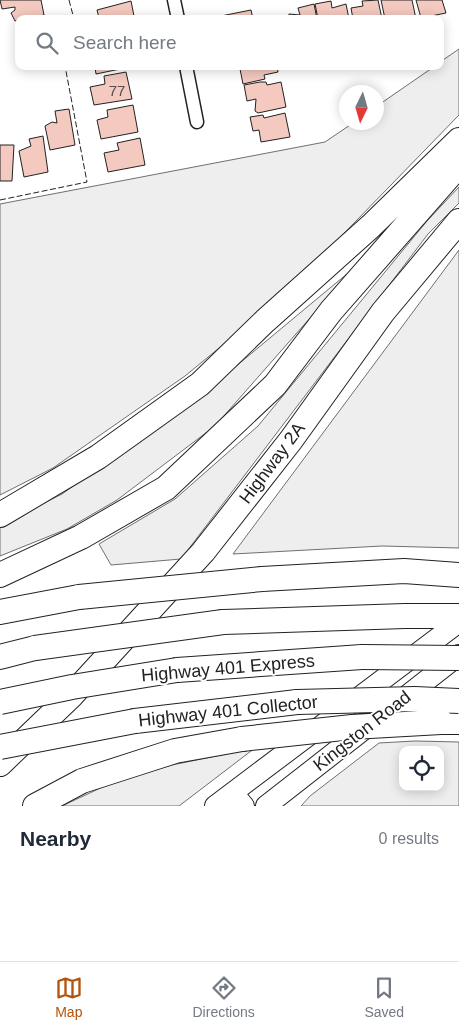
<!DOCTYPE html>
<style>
body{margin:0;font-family:Helvetica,sans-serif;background:#f6f6f7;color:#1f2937}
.controls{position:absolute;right:15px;bottom:15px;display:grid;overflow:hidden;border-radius:10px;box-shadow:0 2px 12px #0003}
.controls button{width:45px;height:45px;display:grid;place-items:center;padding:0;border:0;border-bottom:1px solid #e0e1e3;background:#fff;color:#1f2937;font:25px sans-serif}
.compass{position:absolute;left:339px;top:85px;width:45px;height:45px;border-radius:50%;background:#fff;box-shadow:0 2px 12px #0003;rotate:185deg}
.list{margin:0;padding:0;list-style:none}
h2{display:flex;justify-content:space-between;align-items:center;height:65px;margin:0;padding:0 20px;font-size:21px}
h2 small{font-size:16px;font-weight:400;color:#747a83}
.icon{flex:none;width:28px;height:28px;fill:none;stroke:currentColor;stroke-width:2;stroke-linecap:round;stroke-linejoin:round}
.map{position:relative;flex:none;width:459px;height:806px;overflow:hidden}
.search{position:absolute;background:#fff;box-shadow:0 2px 12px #0003;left:15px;right:15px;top:15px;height:55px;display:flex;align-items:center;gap:12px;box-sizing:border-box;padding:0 18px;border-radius:10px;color:#747a83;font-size:19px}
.sheet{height:155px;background:#fff}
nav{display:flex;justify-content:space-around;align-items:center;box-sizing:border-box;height:70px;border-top:1px solid #e0e1e3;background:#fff;font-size:14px;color:#747a83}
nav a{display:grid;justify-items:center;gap:2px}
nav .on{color:#b45309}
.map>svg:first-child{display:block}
</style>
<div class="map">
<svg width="459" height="806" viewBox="0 0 459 806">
<rect width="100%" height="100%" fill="#fff"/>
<path fill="#eee" stroke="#6f6f6f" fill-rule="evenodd" d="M459,49V115L286,293L185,376L53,468L0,495V204L325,142L353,123L376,122L377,106L435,66H440V62Z
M459,187V203L428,234L181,559L111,565L99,544L175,499L258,426L427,221Z
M459,250V548L382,546L233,554Z
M354,268L215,426L117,500L67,529L0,556V525L62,494L199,397Z
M415,741L459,742V806H301L310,796L379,743ZM403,750H440V787H403Z
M255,748L179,806H62L109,784L172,765Z"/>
<path fill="#f3c9c0" stroke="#222" d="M0,0H41L44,15L15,21L11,13L15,10V7L2,9Z
M378,0L382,19H353L351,8L363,6L362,1Z
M381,0H412L416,19H385Z
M416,0H442L446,13L421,18Z
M131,1L134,16L129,19H96L99,18L97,10Z
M331,1L332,8L346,4L349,19H318L315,4Z
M314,4L317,19H288L289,14L300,15L298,8Z
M251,10L253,19H221V16Z
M86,66H125V68L96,74L95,67L86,69Z
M277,66L278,72L264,75L265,79L243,84L240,69L249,66Z
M126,72L132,99L94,105L90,87L105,84L104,76Z
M260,82H266L267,85L281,82L286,107L258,113L255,111L256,99L247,101L244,85Z
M133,105L138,132L101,139L97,120L108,117L107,110Z
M69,109L75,145L50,150L45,126L52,122L57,123L55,111Z
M285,113L290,137L261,142L259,130L253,131L250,117L263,115L264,118Z
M43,136L48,172L24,177L19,151L31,146L29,139Z
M140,138L145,165L108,172L104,153L119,150L117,143Z
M0,145H14L12,181H0Z"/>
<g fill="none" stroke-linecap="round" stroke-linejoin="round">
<defs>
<path id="minor" d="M174,0L178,19
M186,66L197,122"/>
<path id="primary" d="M233,793L244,806
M215,806L459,622
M266,806L459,655"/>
<path id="motorway" d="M0,515L98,457L200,384L265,321L371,226L459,140
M0,575L81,537L166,488L275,385L331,311L459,165
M262,579L404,571L459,575
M0,612L79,597
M223,622L405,616H459
M0,657L35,648
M177,670L362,657
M135,721L297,702
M441,722H459
M0,764L72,695L203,552L291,440L383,312L459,221
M35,806L82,781L175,751L242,739"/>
</defs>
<use href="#minor" stroke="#222" stroke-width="15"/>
<use href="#primary" stroke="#222" stroke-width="22"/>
<use href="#motorway" stroke="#222" stroke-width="26"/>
<use href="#minor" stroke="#fff" stroke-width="12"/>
<use href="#primary" stroke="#fff" stroke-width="20"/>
<use href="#motorway" stroke="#fff" stroke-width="24"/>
<defs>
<path id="motorway-bridge" d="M79,597L262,579
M35,648L223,622
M362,657L459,658
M0,702L72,687L177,670
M297,702L415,699L459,701
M242,739L352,727L441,722
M0,747L135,721"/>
</defs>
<use href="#motorway-bridge" stroke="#222" stroke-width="26" stroke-linecap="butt"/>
<use href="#motorway-bridge" stroke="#fff" stroke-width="24"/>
<path stroke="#222" stroke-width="1" stroke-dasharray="6 2.5" stroke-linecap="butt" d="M69,0L74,19
M0,200L87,182L65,66"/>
</g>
<g text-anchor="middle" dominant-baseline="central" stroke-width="4" stroke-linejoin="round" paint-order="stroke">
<g font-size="15" fill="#564c4a">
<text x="117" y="90">77</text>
</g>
<g font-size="18" fill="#222" stroke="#fff">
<text transform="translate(272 463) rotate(-53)">Highway 2A</text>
<text transform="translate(228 668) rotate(-5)">Highway 401 Express</text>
<text transform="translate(228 711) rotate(-6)">Highway 401 Collector</text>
<text transform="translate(362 731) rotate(-38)">Kingston Road</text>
</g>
</g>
</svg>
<div class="controls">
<button><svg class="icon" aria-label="locate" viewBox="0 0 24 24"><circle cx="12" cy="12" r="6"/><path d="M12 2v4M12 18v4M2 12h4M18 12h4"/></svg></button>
</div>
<svg class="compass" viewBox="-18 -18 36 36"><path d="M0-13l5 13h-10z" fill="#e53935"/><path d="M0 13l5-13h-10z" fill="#747a83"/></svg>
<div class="search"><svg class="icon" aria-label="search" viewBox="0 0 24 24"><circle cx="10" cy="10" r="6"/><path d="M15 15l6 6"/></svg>Search here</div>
</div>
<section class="sheet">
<h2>Nearby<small>0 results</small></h2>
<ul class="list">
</ul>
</section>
<nav>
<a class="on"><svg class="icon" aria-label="map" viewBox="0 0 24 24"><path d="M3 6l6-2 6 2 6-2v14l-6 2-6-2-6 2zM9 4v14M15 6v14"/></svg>Map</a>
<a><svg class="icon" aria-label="directions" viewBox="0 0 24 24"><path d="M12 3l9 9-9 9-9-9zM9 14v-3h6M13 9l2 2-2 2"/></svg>Directions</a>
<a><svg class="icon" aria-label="saved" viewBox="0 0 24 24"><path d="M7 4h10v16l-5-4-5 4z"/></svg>Saved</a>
</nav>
